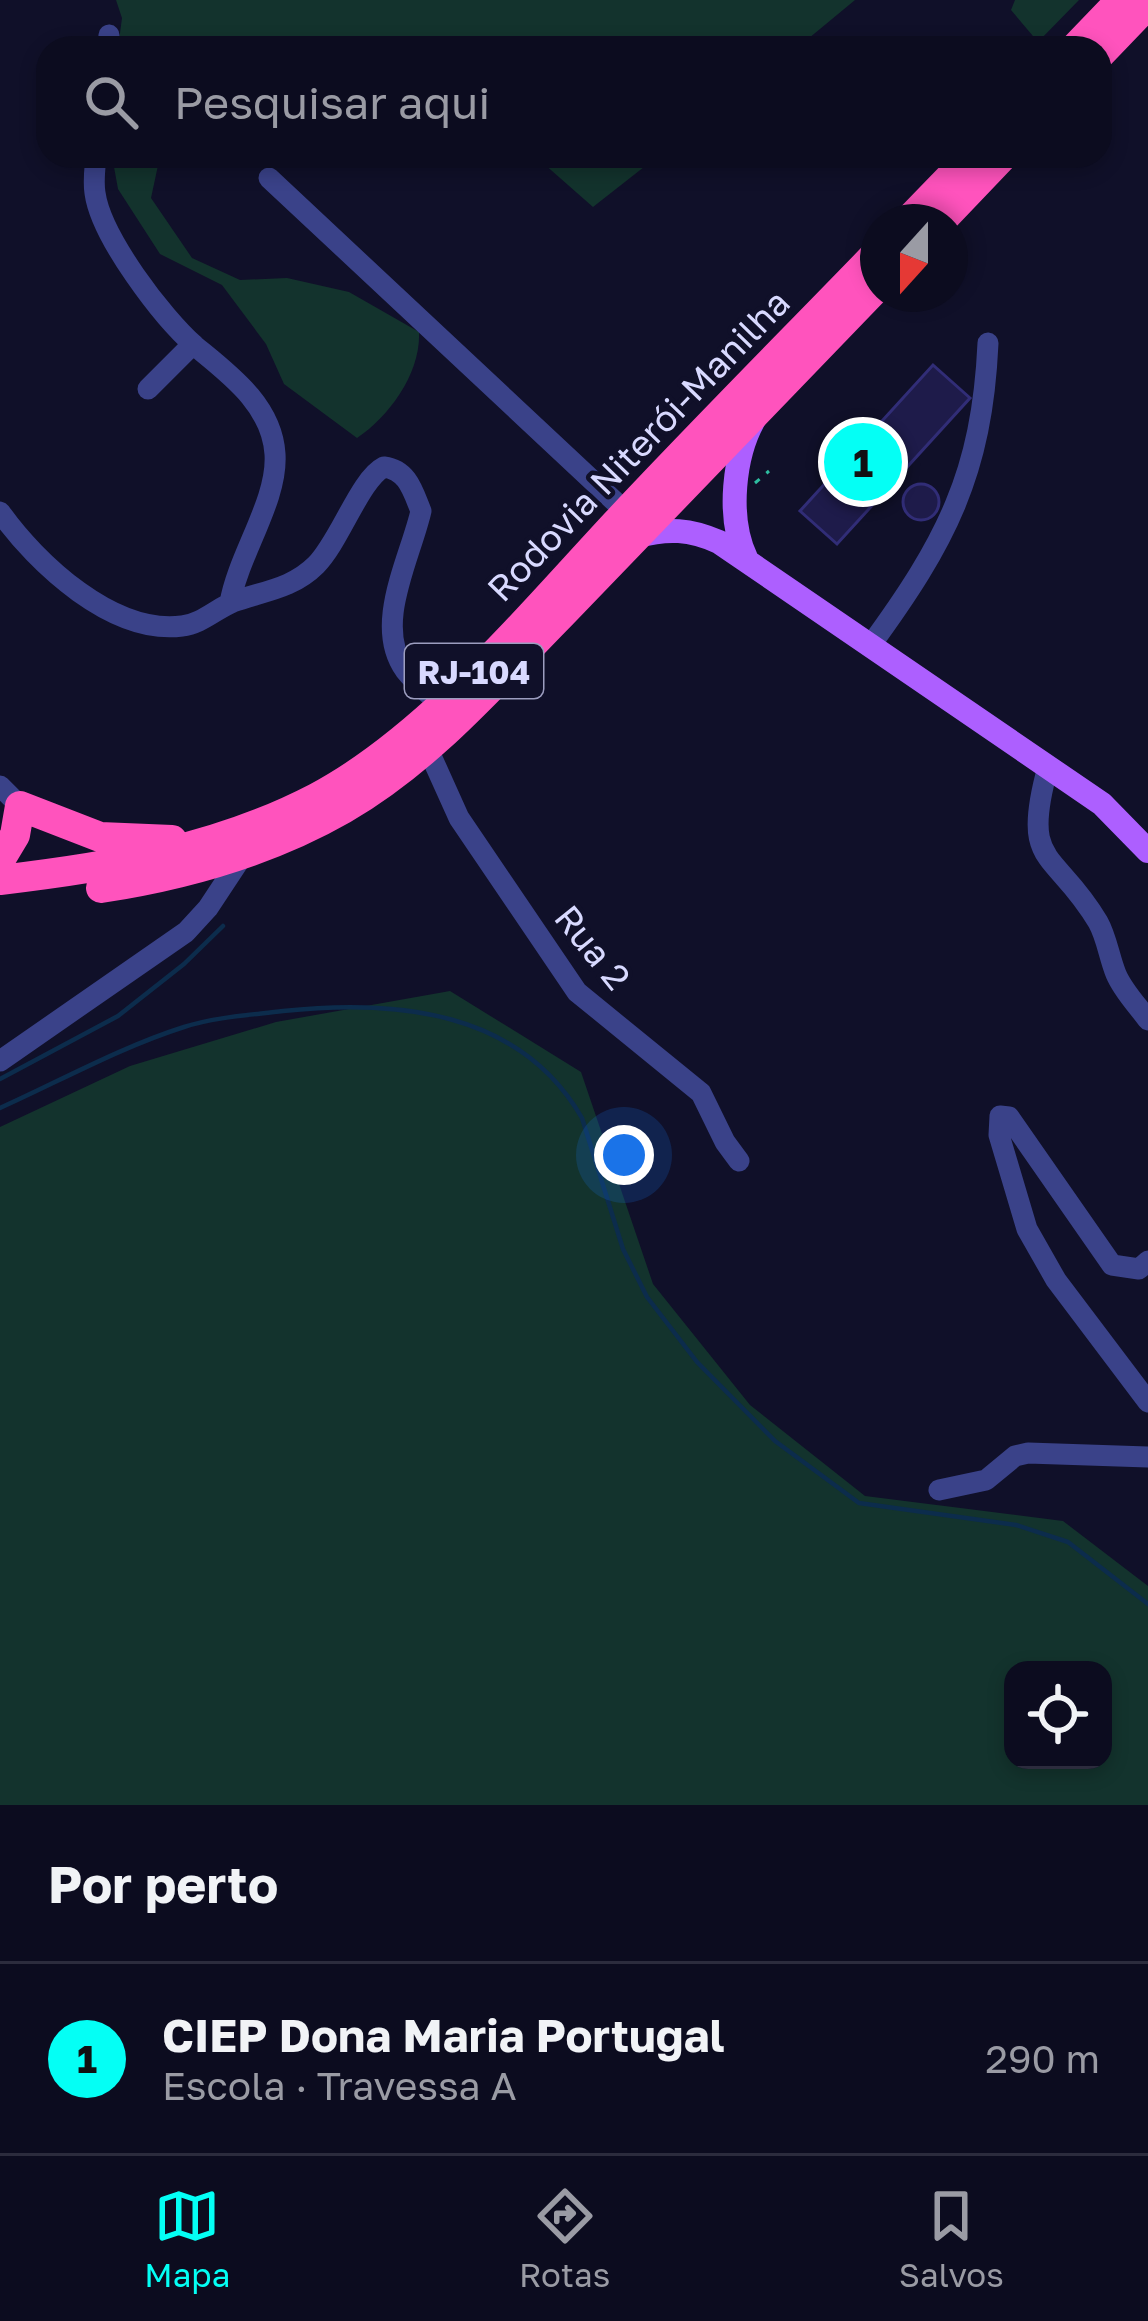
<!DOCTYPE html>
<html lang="pt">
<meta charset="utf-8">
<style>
body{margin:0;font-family:"Golos Text",sans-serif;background:#151528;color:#f1f3f6}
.controls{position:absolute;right:36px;bottom:36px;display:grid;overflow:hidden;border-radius:24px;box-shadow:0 6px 18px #0003}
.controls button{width:108px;height:108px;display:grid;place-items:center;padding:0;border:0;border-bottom:3px solid #2c2c3d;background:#0c0c1f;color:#f1f3f6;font:60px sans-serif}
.compass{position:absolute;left:860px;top:204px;width:108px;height:108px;border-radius:50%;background:#0c0c1f;box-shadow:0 6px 18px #0003;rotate:201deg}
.you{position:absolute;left:624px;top:1155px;width:42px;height:42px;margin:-30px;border:9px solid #fff;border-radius:50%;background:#1a73e8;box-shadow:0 0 0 18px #1a73e833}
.badge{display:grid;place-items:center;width:78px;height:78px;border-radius:50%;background:#04fff5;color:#111;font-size:39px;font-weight:700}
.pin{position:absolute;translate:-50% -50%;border:6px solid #fff;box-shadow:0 3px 12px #0006}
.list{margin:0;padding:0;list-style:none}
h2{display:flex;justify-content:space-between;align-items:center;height:156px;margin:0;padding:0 48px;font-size:51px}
h2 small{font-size:39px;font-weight:400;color:#9a9ba4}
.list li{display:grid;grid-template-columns:78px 1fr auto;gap:36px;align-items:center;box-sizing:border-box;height:192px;padding:0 48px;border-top:3px solid #2c2c3d}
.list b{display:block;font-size:45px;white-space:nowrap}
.list p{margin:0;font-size:39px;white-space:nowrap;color:#9a9ba4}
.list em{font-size:39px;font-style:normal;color:#9a9ba4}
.icon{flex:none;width:66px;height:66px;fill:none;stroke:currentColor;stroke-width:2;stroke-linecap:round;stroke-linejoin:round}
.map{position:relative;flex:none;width:1148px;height:1805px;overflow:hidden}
.search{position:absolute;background:#0c0c1f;box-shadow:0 6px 18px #0003;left:36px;right:36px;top:36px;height:132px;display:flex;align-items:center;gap:30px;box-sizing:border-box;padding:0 42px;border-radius:36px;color:#9a9ba4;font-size:45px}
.sheet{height:348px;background:#0c0c1f}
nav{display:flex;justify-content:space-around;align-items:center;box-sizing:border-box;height:168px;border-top:3px solid #2c2c3d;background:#0c0c1f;font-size:33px;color:#9a9ba4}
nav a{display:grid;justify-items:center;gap:6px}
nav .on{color:#04fff5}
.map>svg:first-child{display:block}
</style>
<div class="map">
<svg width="1148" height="1805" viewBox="0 0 1148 1805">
<rect width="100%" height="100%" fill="#101029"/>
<path fill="#13332d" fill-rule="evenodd" d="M116,0H855L797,48H413L407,43L405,48H118L122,18Z
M1015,0H1079L1038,42L1011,10Z
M112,156H160L151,198L192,258L240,280L287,278L349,292L419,332C421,372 390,416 357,438L284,384L266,344L222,285L160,254L118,189Z
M535,156H658L593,207Z
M450,991L581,1072L653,1284L750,1405L865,1496L1063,1521L1148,1586V1805H0V1127L130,1066L276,1022ZM1013,1670H1103V1760H1013Z"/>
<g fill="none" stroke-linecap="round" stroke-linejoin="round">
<path stroke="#0c2c4c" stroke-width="4.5" d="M0,1079L118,1016L184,964L223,926
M0,1108C60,1081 121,1047 184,1027C215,1017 251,1015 283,1011C395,999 520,1010 582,1118L623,1249L647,1297L697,1362L775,1441L859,1503L1016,1525L1068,1542L1148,1604"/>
</g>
<path fill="#1e1b4a" stroke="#312d77" stroke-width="3" d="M933,365L970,398L837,544L800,511Z
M903 502a18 18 0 1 1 36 0a18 18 0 1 1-36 0Z"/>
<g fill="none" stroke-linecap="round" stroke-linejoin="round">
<path stroke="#2ebda0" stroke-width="3" stroke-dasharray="6 9" stroke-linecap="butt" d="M755,483L769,471"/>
<path stroke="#3a4289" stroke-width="21" d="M108,48L109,35
M96,156C95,168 93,181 95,193C101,237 162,317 195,346C229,374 272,405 275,454C278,501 238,555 230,603
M269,178L626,512
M148,389L193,344
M0,512C37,564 113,635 182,626C201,624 216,609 233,602C263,591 292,589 316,565C340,541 360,479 384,467C408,470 413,492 421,511C410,559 373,625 405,670C415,683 428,693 440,704
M870,646C946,542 982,474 988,343
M427,747L459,818L577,992L701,1093L725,1142L739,1161
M1048,767C1020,868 1055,849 1098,922C1107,938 1109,957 1116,974C1123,991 1138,1006 1148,1020
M0,786L20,806
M0,1061L186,932L208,908L243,855
M1148,1261L1139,1269L1112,1265L1009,1117L1000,1116L999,1135L1027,1229L1056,1280L1148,1402
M939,1490L986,1480L1015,1456L1028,1453L1148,1457"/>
<path stroke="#ad5fff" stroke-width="24" d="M637,536C668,528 690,529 719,542L1102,804L1148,851
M746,558C727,518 733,454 756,416"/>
<path stroke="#ff53bd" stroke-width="30" d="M1075,48L1121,0
M1100,54L1148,4
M907,222L971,156
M940,222L1003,156
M0,860L15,835L20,806L100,837L172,840
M0,880C110,867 216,850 316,798C428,739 532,613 618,521C703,430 791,342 878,252
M101,888C186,875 268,852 343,809C428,760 493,684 561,615C667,505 772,395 878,286"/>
</g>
<g text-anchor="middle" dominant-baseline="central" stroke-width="9" stroke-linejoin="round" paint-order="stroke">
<rect fill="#101029" stroke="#9c9dbf" stroke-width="3" x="405" y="644" width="138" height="54" rx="9"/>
<g font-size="33" font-weight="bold" fill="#d8d9ff">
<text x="474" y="671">RJ-104</text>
</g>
<g font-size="36" fill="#d8d9ff" stroke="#101029">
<text transform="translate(638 445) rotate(-46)">Rodovia Niterói-Manilha</text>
<text transform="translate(593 947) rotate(51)">Rua 2</text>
</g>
</g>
</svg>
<div class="controls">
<button><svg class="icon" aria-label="locate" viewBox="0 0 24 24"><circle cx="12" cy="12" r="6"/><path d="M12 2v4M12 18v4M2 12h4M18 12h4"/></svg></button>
</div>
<svg class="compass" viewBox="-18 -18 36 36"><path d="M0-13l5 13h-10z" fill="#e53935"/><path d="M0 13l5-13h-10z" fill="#9a9ba4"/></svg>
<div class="you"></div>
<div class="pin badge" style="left:863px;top:462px">1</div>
<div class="search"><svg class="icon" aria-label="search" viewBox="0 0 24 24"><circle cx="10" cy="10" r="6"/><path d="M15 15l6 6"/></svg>Pesquisar aqui</div>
</div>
<section class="sheet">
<h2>Por perto<small></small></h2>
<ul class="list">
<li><span class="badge">1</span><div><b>CIEP Dona Maria Portugal</b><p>Escola · Travessa A</p></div><em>290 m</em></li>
</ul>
</section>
<nav>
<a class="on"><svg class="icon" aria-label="map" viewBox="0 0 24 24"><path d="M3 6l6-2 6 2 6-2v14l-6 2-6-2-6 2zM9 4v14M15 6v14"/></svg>Mapa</a>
<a><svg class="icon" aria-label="directions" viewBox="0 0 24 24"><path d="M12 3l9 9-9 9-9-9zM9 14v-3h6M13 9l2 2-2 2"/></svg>Rotas</a>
<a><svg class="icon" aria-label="saved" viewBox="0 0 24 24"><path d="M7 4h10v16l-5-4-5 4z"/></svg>Salvos</a>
</nav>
